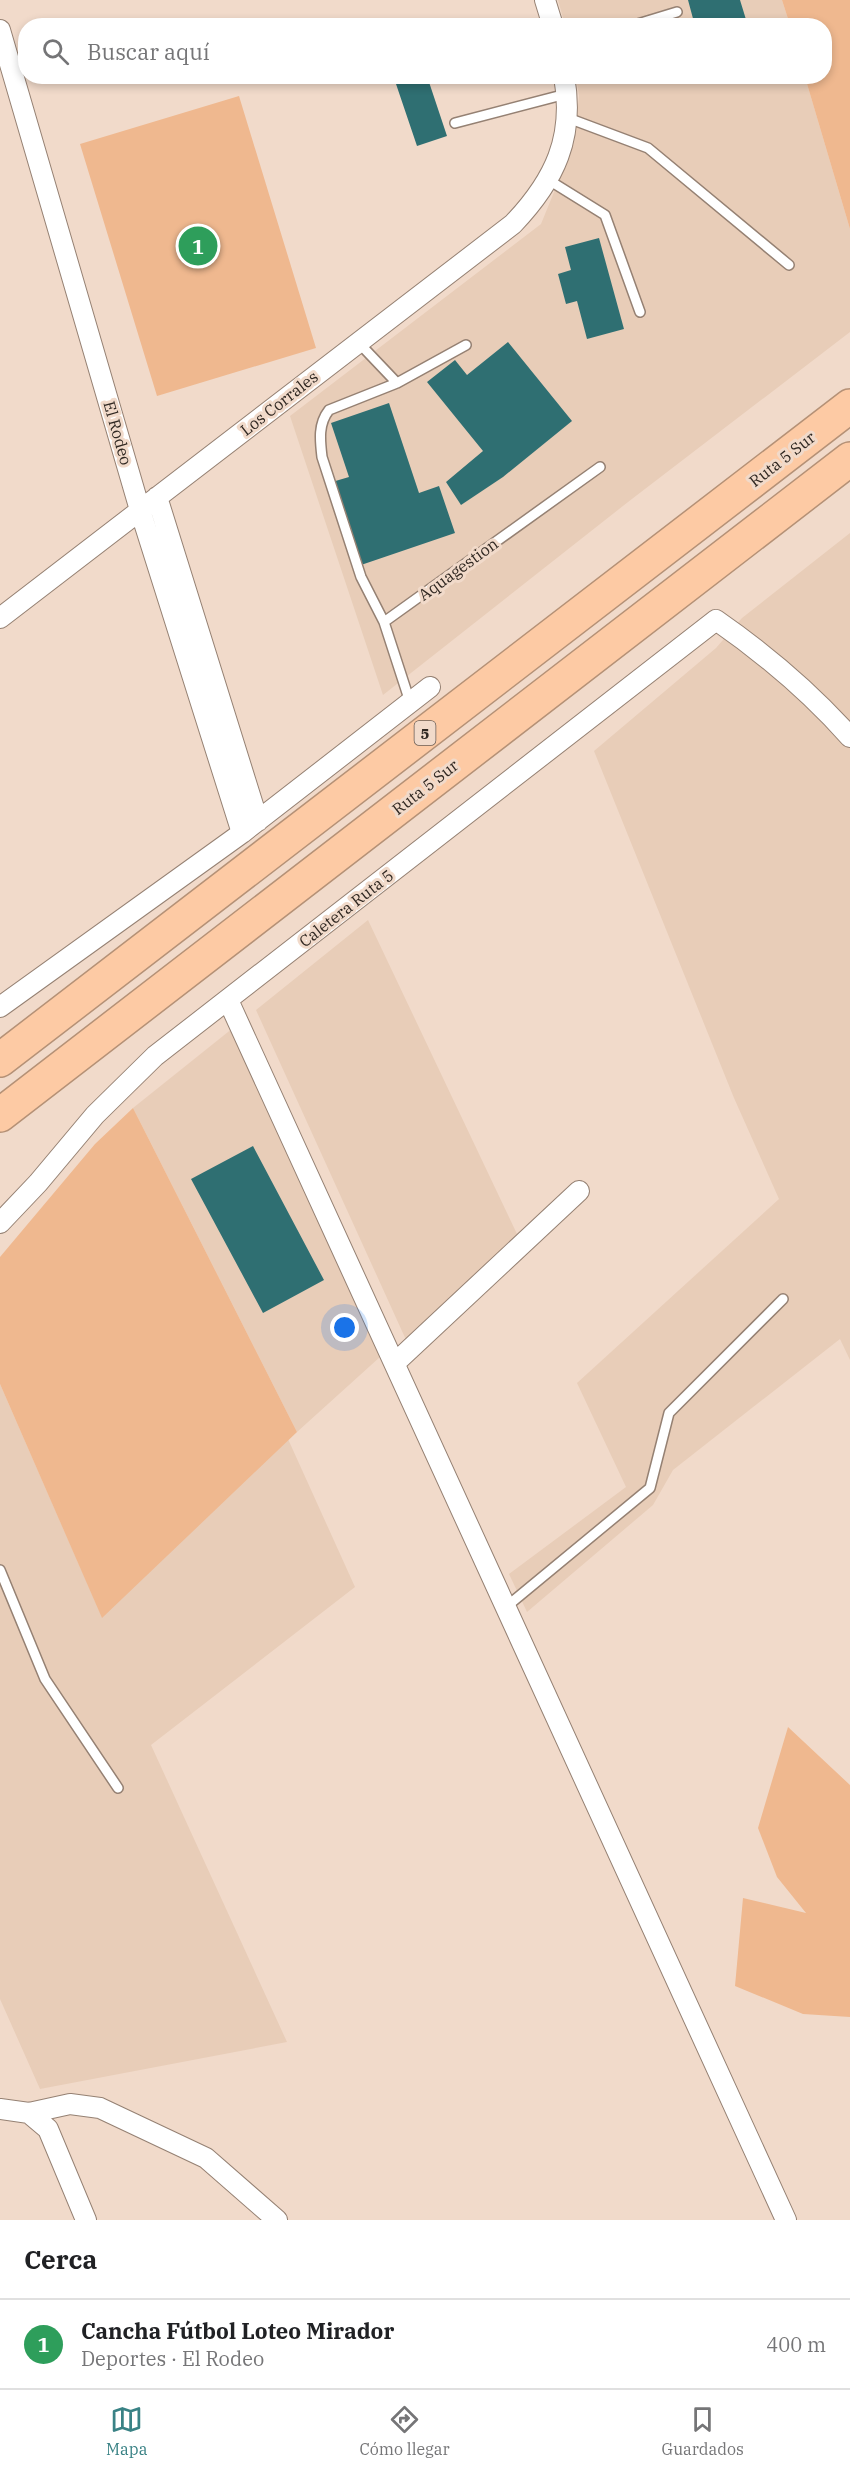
<!DOCTYPE html>
<html lang="es">
<meta charset="utf-8">
<style>
body{margin:0;font-family:"IBM Plex Serif",serif;background:#f2f2f2;color:#202124}
.you{position:absolute;left:345px;top:1328px;width:21px;height:21px;margin:-15px;border:4px solid #fff;border-radius:50%;background:#1a73e8;box-shadow:0 0 0 9px #1a73e833}
.badge{display:grid;place-items:center;width:39px;height:39px;border-radius:50%;background:#398285;color:#fff;font-size:20px;font-weight:700}
.pin{position:absolute;translate:-50% -50%;border:3px solid #fff;box-shadow:0 2px 6px #0006}
.list{margin:0;padding:0;list-style:none}
h2{display:flex;justify-content:space-between;align-items:center;height:78px;margin:0;padding:0 24px;font-size:26px}
h2 small{font-size:20px;font-weight:400;color:#757577}
.list li{display:grid;grid-template-columns:39px 1fr auto;gap:18px;align-items:center;box-sizing:border-box;height:90px;padding:0 24px;border-top:2px solid #e0e0e0}
.list b{display:block;font-size:22px;white-space:nowrap}
.list p{margin:0;font-size:20px;white-space:nowrap;color:#757577}
.list em{font-size:20px;font-style:normal;color:#757577}
.icon{flex:none;width:33px;height:33px;fill:none;stroke:currentColor;stroke-width:2;stroke-linecap:round;stroke-linejoin:round}
.map{position:relative;flex:none;width:850px;height:2220px;overflow:hidden}
.search{position:absolute;background:#fff;box-shadow:0 3px 9px #0003;left:18px;right:18px;top:18px;height:66px;display:flex;align-items:center;gap:15px;box-sizing:border-box;padding:0 21px;border-radius:24px;color:#757577;font-size:22px}
.sheet{height:168px;background:#fff}
nav{display:flex;justify-content:space-around;align-items:center;box-sizing:border-box;height:84px;border-top:2px solid #e0e0e0;background:#fff;font-size:16px;color:#757577}
nav a{display:grid;justify-items:center;gap:3px}
nav .on{color:#398285}
.map>svg:first-child{display:block}
</style>
<div class="map">
<svg width="850" height="2220" viewBox="0 0 850 2220">
<rect width="100%" height="100%" fill="#f1daca"/>
<path fill="#e8cdb8" d="M558,0H782L790,25H565Z
M576,77H805L850,229V332L628,502L383,695L290,416L541,224L574,143L579,96Z
M850,533V1360L840,1339L673,1470L653,1505L527,1612L509,1574L626,1487L577,1383L779,1199L734,1098L594,751L716,648L742,618Z
M368,920L517,1234L407,1342L256,1010Z
M238,1024L380,1357L297,1432L133,1108Z
M0,1384L102,1617L288,1439L355,1587L151,1745L287,2042L40,2089L0,1999Z"/>
<path fill="#efb88f" d="M782,0H850V229L805,77L824,76V26L790,25Z
M239,96L316,348L157,396L80,144Z
M133,1108L297,1432L102,1618L0,1384V1257L95,1144Z
M788,1727L850,1785V2017L803,2014L735,1986L743,1898L806,1913L777,1877L758,1828Z"/>
<path fill="#2f6f72" d="M688,0H740L748,26H695Z
M409,76H427L447,136L417,146L395,81Z
M599,238L624,329L587,339L577,301L566,304L558,274L571,270L565,247Z
M508,342L572,421L503,477L461,505L446,482L483,451L427,382L455,360L467,375Z
M389,403L419,493L439,486L455,533L361,565L332,482L349,477L331,423Z
M253,1146L324,1280L263,1313L191,1179Z"/>
<g fill="none" stroke-linecap="round" stroke-linejoin="round">
<defs>
<path id="lane" d="M631,26L677,12
M568,118L648,148L789,265
M455,123L566,94
M547,179L605,215L640,312
M358,342L397,383
M384,622L600,467
M410,702L384,622L361,577L322,457C320,440 318,424 329,410L397,383L466,345
M0,1570L45,1679L118,1788
M506,1607L650,1488L669,1413L783,1299"/>
<path id="street" d="M545,0L553,26
M0,30L140,510L242,833
M157,497L258,821
M0,618L513,224C555,180 575,137 564,76
M228,1000L786,2220
M0,1007L242,833L430,687
M0,1223L38,1183L95,1115L155,1056L716,620C765,654 810,692 850,737
M395,1363L579,1191
M0,2109L29,2113L48,2129L86,2220
M29,2113L70,2104L100,2108L206,2158L277,2220"/>
<path id="highway" d="M0,1060L850,406
M0,1115L850,459"/>
</defs>
<use href="#lane" stroke="#958173" stroke-width="12"/>
<use href="#street" stroke="#958173" stroke-width="22"/>
<use href="#highway" stroke="#b59176" stroke-width="36"/>
<use href="#lane" stroke="#fff" stroke-width="9"/>
<use href="#street" stroke="#fff" stroke-width="20"/>
<use href="#highway" stroke="#fdcaa4" stroke-width="33"/>
</g>
<g text-anchor="middle" dominant-baseline="central" stroke-width="6" stroke-linejoin="round" paint-order="stroke">
<rect fill="#f1daca" stroke="#6a5d54" stroke-width="1.5" x="414.5" y="721" width="21" height="24" rx="4.5"/>
<g font-size="15" font-weight="bold" fill="#302822">
<text x="425" y="733">5</text>
</g>
<g font-size="16" fill="#302822" stroke="#f1daca">
<text transform="translate(279 403) rotate(-38)">Los Corrales</text>
<text transform="translate(118 433) rotate(74)">El Rodeo</text>
<text transform="translate(782 459) rotate(-38)">Ruta 5 Sur</text>
<text transform="translate(458 569) rotate(-36)">Aquagestion</text>
<text transform="translate(425 787) rotate(-38)">Ruta 5 Sur</text>
<text transform="translate(346 908) rotate(-38)">Caletera Ruta 5</text>
</g>
</g>
</svg>
<div class="you"></div>
<div class="pin badge" style="left:198px;top:246px;background:#2e9e5b">1</div>
<div class="search"><svg class="icon" aria-label="search" viewBox="0 0 24 24"><circle cx="10" cy="10" r="6"/><path d="M15 15l6 6"/></svg>Buscar aquí</div>
</div>
<section class="sheet">
<h2>Cerca<small></small></h2>
<ul class="list">
<li><span class="badge" style="background:#2e9e5b">1</span><div><b>Cancha Fútbol Loteo Mirador</b><p>Deportes · El Rodeo</p></div><em>400 m</em></li>
</ul>
</section>
<nav>
<a class="on"><svg class="icon" aria-label="map" viewBox="0 0 24 24"><path d="M3 6l6-2 6 2 6-2v14l-6 2-6-2-6 2zM9 4v14M15 6v14"/></svg>Mapa</a>
<a><svg class="icon" aria-label="directions" viewBox="0 0 24 24"><path d="M12 3l9 9-9 9-9-9zM9 14v-3h6M13 9l2 2-2 2"/></svg>Cómo llegar</a>
<a><svg class="icon" aria-label="saved" viewBox="0 0 24 24"><path d="M7 4h10v16l-5-4-5 4z"/></svg>Guardados</a>
</nav>
